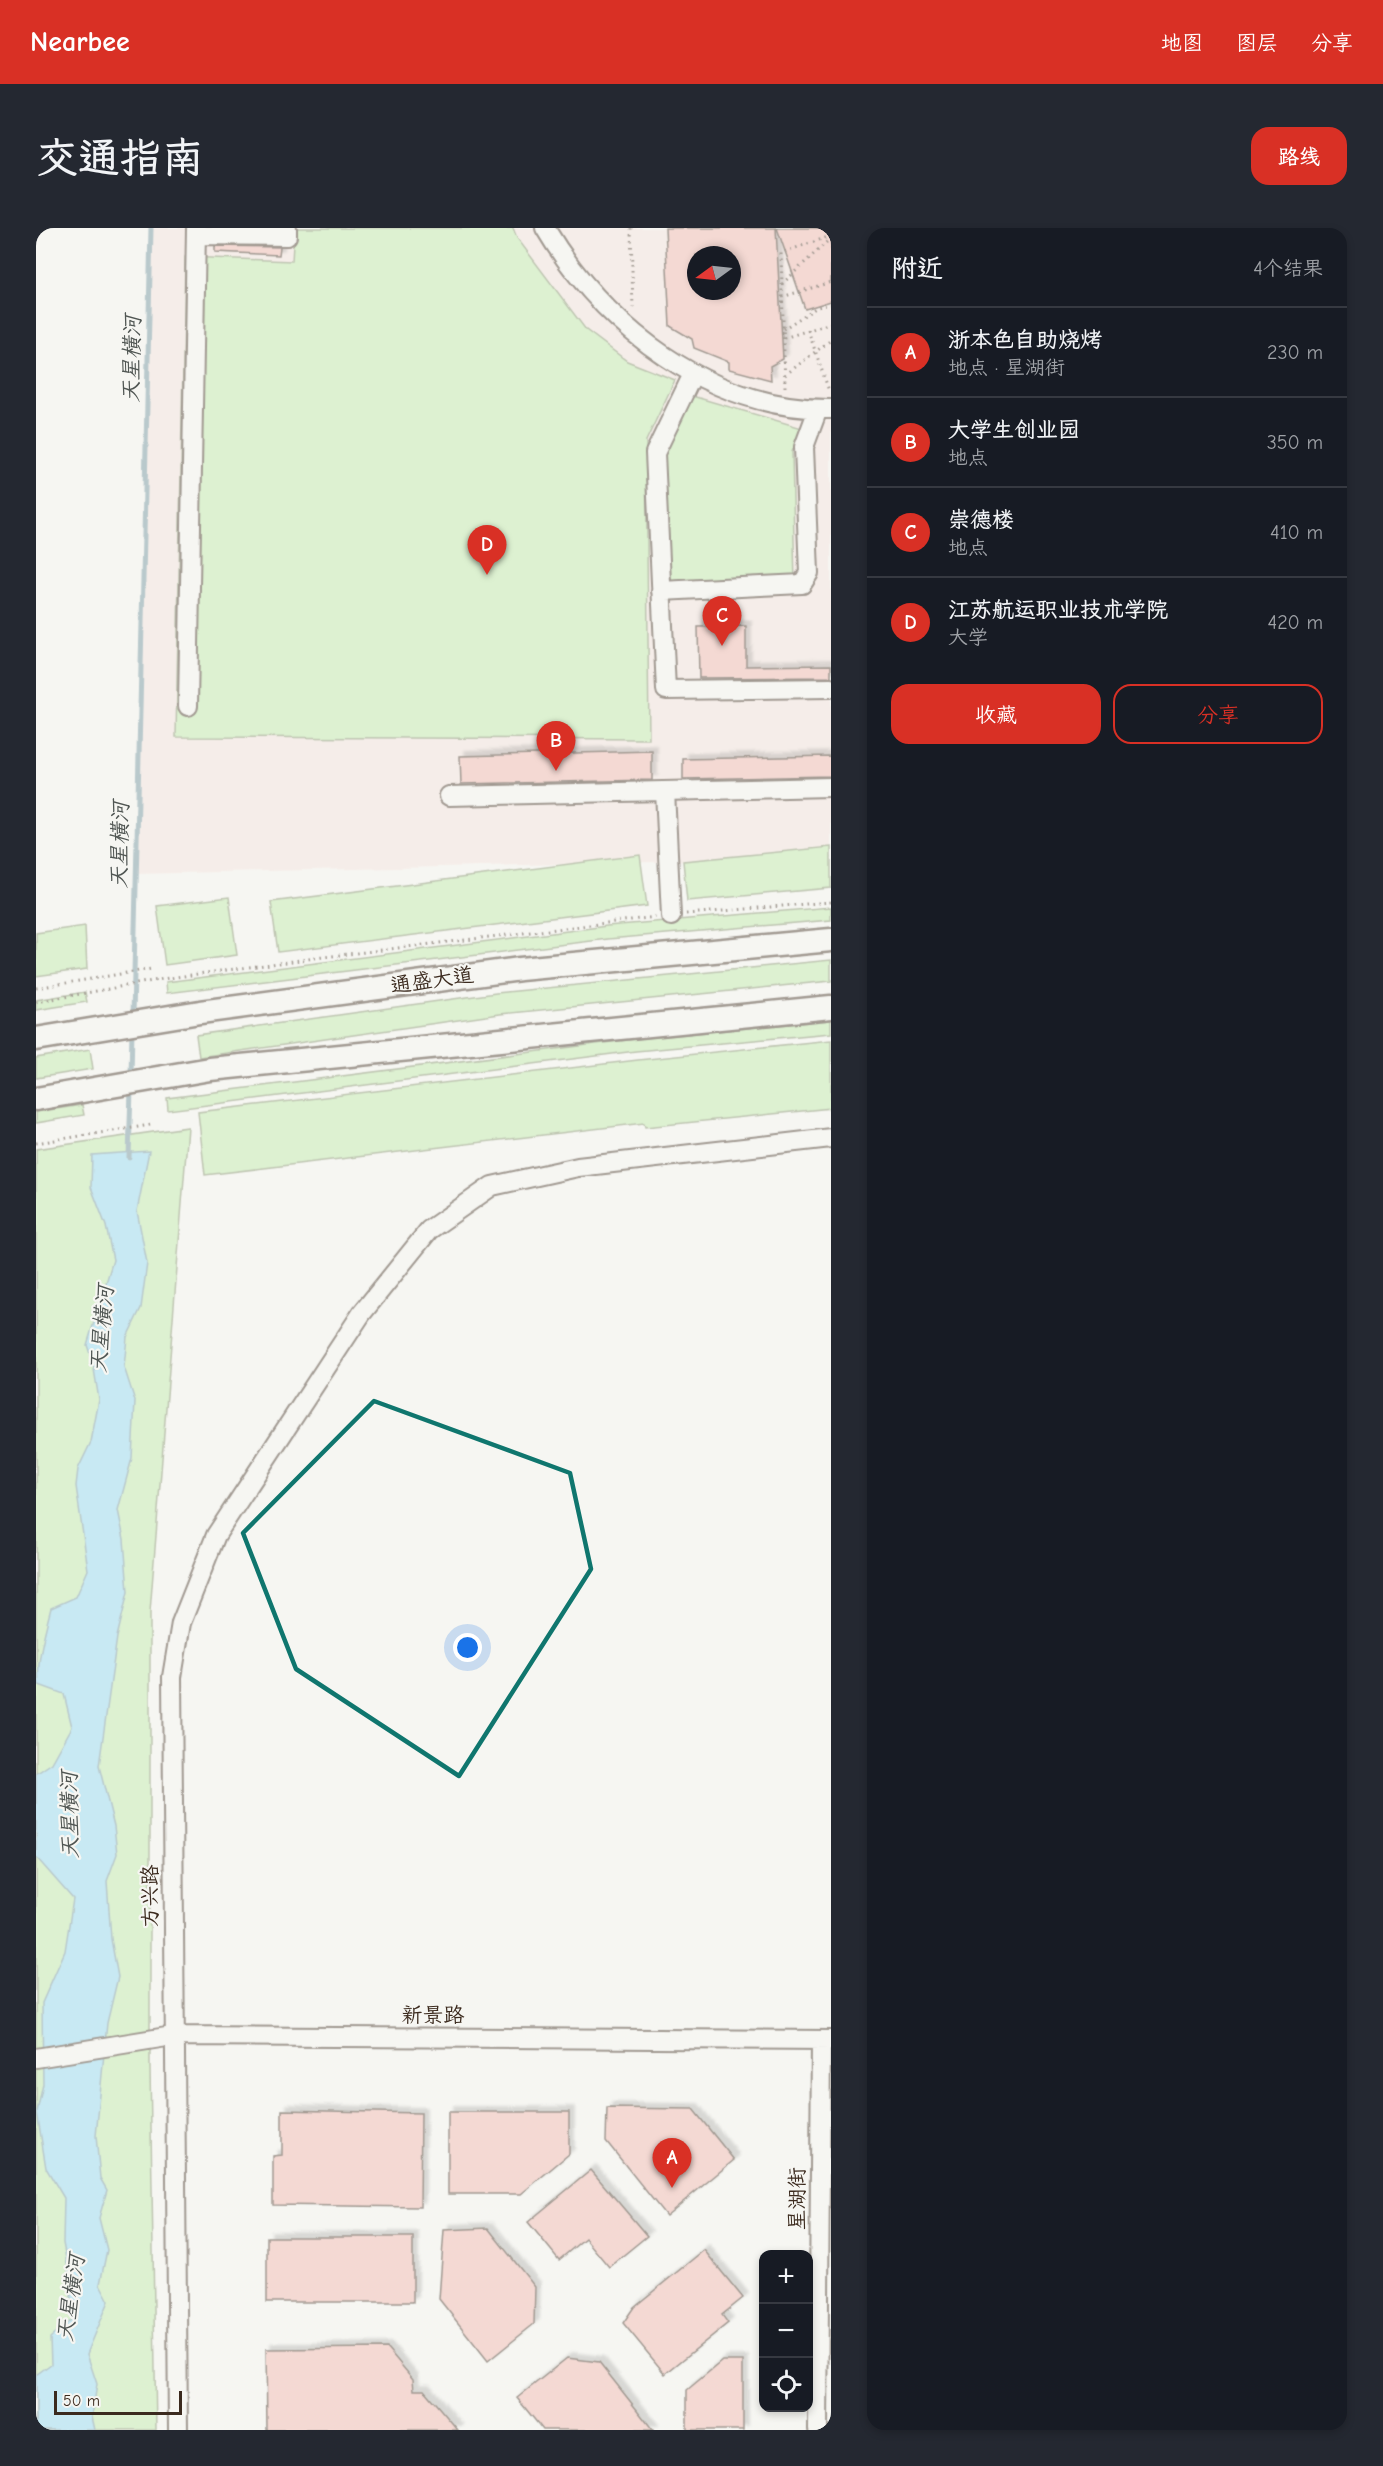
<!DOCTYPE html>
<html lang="zh">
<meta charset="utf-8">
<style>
body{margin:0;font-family:"Comic Neue","LXGW WenKai TC",sans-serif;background:#242831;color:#f1f3f6}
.controls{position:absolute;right:18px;bottom:18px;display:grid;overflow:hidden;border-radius:12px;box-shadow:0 3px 9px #0003}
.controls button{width:54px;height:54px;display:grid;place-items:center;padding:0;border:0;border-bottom:2px solid #363941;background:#171b24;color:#f1f3f6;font:30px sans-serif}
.compass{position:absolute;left:651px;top:18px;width:54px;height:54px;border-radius:50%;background:#171b24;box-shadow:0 3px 9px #0003;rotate:255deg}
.scale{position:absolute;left:18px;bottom:15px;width:128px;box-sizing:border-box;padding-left:6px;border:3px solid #3b2a1e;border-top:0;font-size:16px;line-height:21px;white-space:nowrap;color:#3b2a1e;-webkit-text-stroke:4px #f6f6f2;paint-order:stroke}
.you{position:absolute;left:432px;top:1420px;width:21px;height:21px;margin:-15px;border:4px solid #fff;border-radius:50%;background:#1a73e8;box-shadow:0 0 0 9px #1a73e833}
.badge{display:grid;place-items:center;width:39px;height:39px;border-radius:50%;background:#d93025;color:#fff;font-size:20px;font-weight:700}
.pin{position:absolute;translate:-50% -50px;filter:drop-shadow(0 2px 3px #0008)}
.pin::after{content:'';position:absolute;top:32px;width:21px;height:18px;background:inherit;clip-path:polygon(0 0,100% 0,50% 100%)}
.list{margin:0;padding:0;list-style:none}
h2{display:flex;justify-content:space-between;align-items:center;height:78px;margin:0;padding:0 24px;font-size:26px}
h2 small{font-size:20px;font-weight:400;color:#9ea1a6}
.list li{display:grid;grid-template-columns:39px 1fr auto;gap:18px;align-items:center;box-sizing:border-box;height:90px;padding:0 24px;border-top:2px solid #363941}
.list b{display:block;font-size:22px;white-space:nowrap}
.list p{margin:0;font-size:20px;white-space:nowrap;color:#9ea1a6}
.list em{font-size:20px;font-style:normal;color:#9ea1a6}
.actions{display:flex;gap:12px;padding:18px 24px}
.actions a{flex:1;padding:14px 0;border:2px solid #d93025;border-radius:18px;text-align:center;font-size:21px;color:#d93025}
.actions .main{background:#d93025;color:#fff}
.icon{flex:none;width:33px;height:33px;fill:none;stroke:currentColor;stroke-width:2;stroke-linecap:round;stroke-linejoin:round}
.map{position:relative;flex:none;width:795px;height:2202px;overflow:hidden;border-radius:18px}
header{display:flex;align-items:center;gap:36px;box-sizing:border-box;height:84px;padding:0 30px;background:#d93025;color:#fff}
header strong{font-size:28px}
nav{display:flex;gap:33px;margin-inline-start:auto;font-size:21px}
.intro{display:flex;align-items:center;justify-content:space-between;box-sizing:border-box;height:144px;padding:0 36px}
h1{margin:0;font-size:42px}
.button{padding:15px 27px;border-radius:18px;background:#d93025;color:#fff;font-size:21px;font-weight:700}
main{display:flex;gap:36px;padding:0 36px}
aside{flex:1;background:#171b24;border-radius:18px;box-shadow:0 3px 9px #0003}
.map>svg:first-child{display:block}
</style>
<header>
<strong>Nearbee</strong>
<nav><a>地图</a><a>图层</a><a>分享</a></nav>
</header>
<div class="intro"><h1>交通指南</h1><a class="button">路线</a></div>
<main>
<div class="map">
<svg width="795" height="2202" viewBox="0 0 795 2202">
<defs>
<filter id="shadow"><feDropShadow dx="5" dy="-5" stdDeviation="1.5" flood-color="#0004"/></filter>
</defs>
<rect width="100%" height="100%" fill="#f6f6f2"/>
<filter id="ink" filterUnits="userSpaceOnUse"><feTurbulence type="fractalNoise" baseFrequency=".0167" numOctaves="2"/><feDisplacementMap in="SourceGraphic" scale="12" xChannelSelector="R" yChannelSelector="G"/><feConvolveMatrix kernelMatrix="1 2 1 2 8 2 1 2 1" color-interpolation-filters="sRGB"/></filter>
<g filter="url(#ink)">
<path fill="#f4e3de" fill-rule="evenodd" d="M115,0H795V630L100,646ZM660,27H696V63H660Z"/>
<path fill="#beeba9" stroke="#7c8a64" stroke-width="1.5" d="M258,0H477L481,10L550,102L591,133L639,152L610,213L613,511L140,509L149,29L256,33Z
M656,168L766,200L756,224L759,358L631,359L625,224Z
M795,619V660L651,673L647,633Z
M604,627L611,678L242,724L235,674Z
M193,669L201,727L129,737L121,678Z
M795,679V692L572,711L131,765L130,754L571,698Z
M49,698L51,741L0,748V705Z
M795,732V753L464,786L163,829L160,807L460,765Z
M49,764L51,774L0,782V772Z
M795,792V805L600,823L132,882L131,870L599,811Z
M795,812V880L609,899L608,895L169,947L162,884L602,832Z
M54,821L57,841L0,850V830Z
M46,877L48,887L0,895V884Z
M152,899L114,1384V1840L120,2202H0V921Z"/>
<path fill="#91d9f3" stroke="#6f939e" stroke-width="1.5" d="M113,923L101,983L111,1035L105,1080L91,1109L88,1139L99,1173L96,1230L82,1282L88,1311L92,1364L81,1409L63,1538L78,1598L81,1626L71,1653L75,1711L82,1749L71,1795L60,1908L64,1950L71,1962L63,1990L71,2022L64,2056L73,2073L51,2126L61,2156L56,2189L59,2202H0V2147L15,2136L14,2110L36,2091L34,2052L27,2015L28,1970L10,1940L1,1884L7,1856L6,1775L29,1723L37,1671L0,1629V1546L16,1535L36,1499L28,1466L3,1457C0,1435 9,1403 15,1380L40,1369L52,1342L40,1258L42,1241L55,1214L63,1172L57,1135L51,1117L77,1032L70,998L55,959L56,927Z"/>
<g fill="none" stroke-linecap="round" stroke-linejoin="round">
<path stroke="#6f939e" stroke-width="5" d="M97,789L115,0
M95,849L96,801
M93,930L95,861"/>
</g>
<path fill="#f1b6ae" stroke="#3b2a1e" stroke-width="1.5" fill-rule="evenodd" filter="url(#shadow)" d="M629,0H740L747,131L734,138L735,152L693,141V134L658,120L656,111L634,98ZM660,27H696V63H660Z
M741,0H795V73L769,81Z
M179,18L244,19L243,27L179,24Z
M710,398V438L795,437V449L663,450L662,399Z
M616,523V552L425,556L424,528Z
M795,528V548L647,551V531Z
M571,1880L657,1881L698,1932L630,1988L570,1913Z
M246,1882L385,1885L384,1979L237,1977V1928L246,1927Z
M412,1884H533V1926L485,1966H412Z
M555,1942L611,2008L573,2039L549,2010L523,2032L492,1994Z
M452,2000L499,2059L498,2096L452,2133L403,2071L408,2002Z
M231,2009H377V2074H231Z
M668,2022L707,2070L686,2087L692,2095L629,2146L587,2095L598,2079Z
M351,2120L377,2151L378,2162H388L422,2202H231L230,2121Z
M531,2130L563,2134L617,2202H507L481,2170Z
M686,2133H707V2202H651V2162Z"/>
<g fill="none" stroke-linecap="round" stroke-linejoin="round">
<defs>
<path id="minor" d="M509,0C568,99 674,182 795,181
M160,7L251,8V0
M657,146L619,225L630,462L795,460
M625,363L766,356L773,345L768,219L782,181
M152,478L160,0
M629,563L635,688
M413,568L795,559
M0,1830L137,1808L795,1812
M142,2202L136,1449L145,1395L180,1307L326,1085L393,1002L456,958L542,939L795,910
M782,2202L785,1812"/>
<path id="major" d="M0,811L164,784L484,741L795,712
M0,871L174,841L795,779"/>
</defs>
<use href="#minor" stroke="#3b2a1e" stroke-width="22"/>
<use href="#major" stroke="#3b2a1e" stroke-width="27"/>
<path stroke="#3b2a1e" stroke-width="3" stroke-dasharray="1.5 4.5" stroke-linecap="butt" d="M595,0L597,82
M746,56L795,10
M746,69L795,54
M747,101L781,79L795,76
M772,102L793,163
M748,110L795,95
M749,147L795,112
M749,159L745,25L795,8
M650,686L795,674
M0,760L115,741
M0,774L133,750L279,730L620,689
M0,915L115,897"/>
<use href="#minor" stroke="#f6f6f2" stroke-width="18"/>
<use href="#major" stroke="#f6f6f2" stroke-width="22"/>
</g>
</g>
<path d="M0 0H795V2202H0ZM338,1173L534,1245L555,1341L423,1548L260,1441L207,1305Z" fill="#f6f6f2" fill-opacity=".55" fill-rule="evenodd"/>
<path fill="none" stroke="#0f766e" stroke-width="4.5" stroke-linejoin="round" d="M338,1173L534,1245L555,1341L423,1548L260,1441L207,1305Z"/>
<g text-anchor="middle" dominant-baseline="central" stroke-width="4.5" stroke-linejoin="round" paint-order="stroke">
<g font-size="21" fill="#3b2a1e" stroke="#f6f6f2">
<text transform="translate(396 752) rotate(-8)">通盛大道</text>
<text transform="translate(114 1668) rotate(-90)">方兴路</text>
<text x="397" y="1787">新景路</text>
<text transform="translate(761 1971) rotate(-90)">星湖街</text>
</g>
<g font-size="22" font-style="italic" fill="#505653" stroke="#f6f6f2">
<text transform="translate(96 131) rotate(-89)">天星横河</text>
<text transform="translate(84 617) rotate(-89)">天星横河</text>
<text transform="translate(66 1101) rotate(-85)">天星横河</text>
<text transform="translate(34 1587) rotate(-91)">天星横河</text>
<text transform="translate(35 2070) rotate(-82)">天星横河</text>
</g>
</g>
</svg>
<div class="controls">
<button>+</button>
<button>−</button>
<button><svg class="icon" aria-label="locate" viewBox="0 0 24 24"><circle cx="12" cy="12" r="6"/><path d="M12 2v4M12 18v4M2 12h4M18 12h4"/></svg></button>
</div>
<svg class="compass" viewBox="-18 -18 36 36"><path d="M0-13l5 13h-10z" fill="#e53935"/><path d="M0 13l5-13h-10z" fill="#9ea1a6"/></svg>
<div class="scale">50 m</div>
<div class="you"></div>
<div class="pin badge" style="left:636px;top:1960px">A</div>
<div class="pin badge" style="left:520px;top:543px">B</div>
<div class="pin badge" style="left:686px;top:418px">C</div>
<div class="pin badge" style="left:451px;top:347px">D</div>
</div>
<aside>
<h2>附近<small>4个结果</small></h2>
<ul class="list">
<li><span class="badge">A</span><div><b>浙本色自助烧烤</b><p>地点 · 星湖街</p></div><em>230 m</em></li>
<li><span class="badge">B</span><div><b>大学生创业园</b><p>地点</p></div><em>350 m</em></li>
<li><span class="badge">C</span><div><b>崇德楼</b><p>地点</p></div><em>410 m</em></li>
<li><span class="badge">D</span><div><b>江苏航运职业技术学院</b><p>大学</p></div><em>420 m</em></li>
</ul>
<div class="actions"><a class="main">收藏</a><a>分享</a></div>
</aside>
</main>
